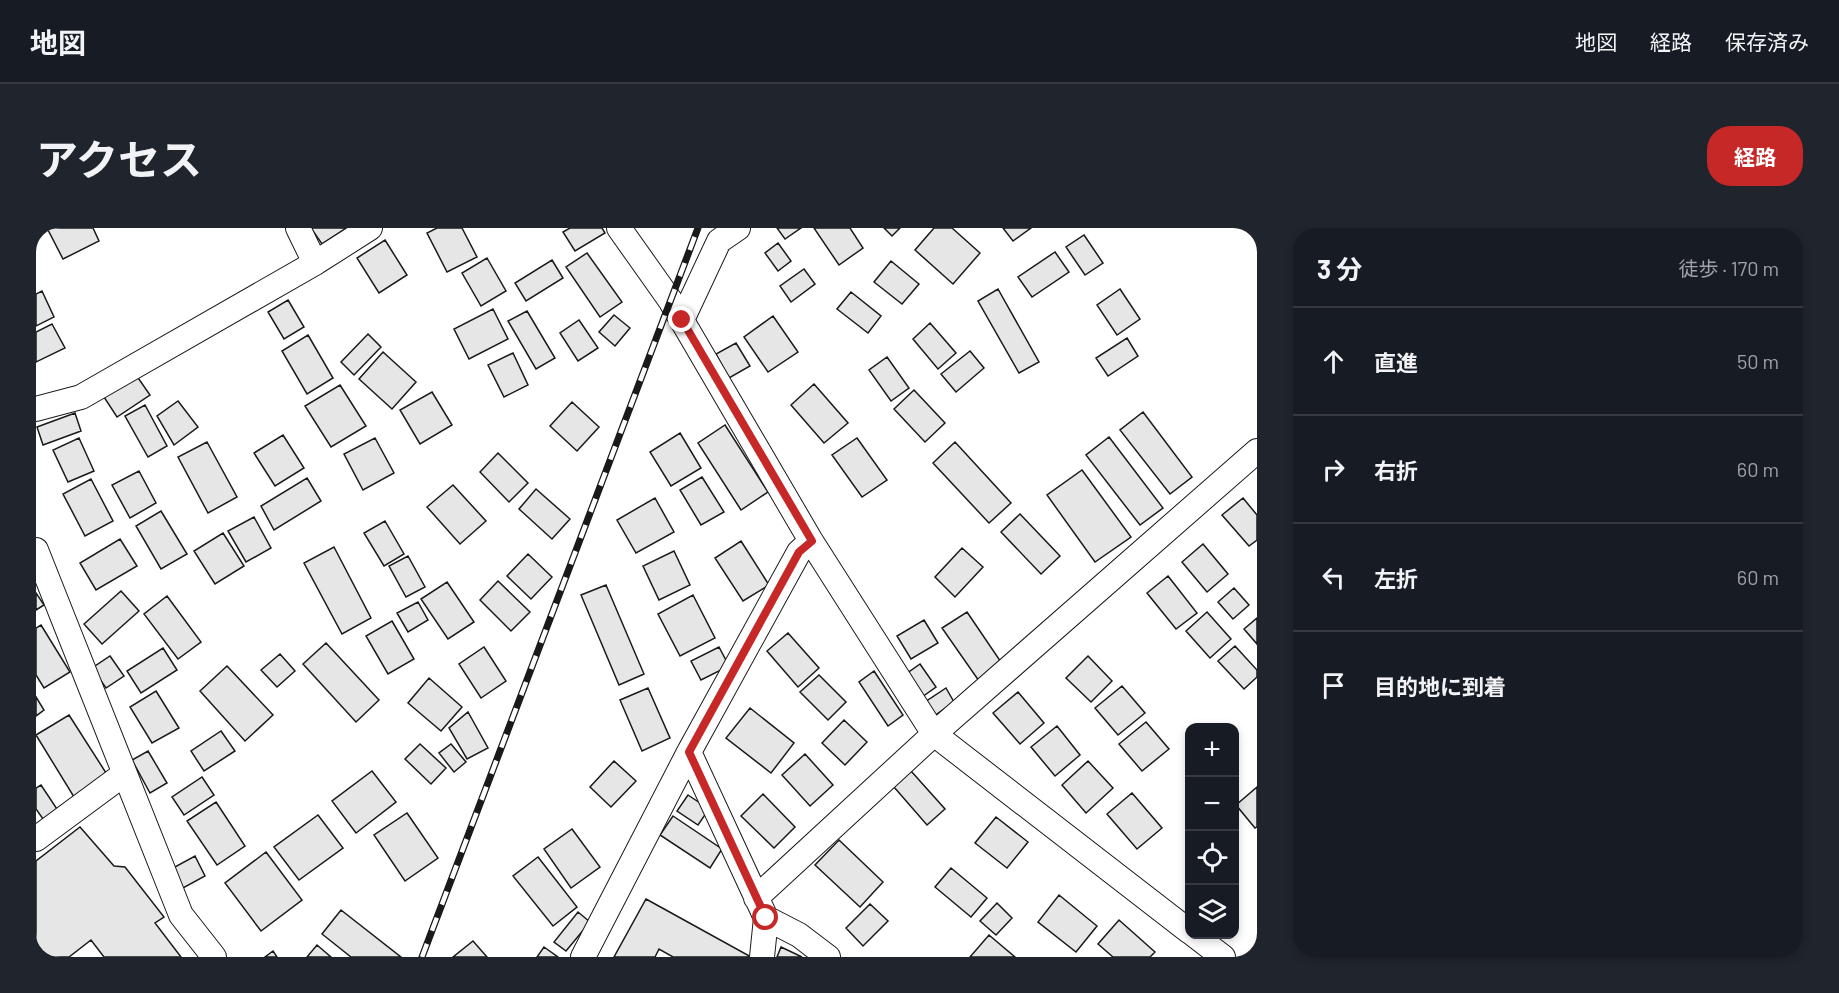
<!DOCTYPE html>
<html lang="ja">
<meta charset="utf-8">
<style>
body{margin:0;font-family:Barlow,"Noto Sans JP",sans-serif;background:#20242c;color:#f1f3f6}
.controls{position:absolute;right:18px;bottom:18px;display:grid;overflow:hidden;border-radius:12px;box-shadow:0 3px 9px #0003}
.controls button{width:54px;height:54px;display:grid;place-items:center;padding:0;border:0;border-bottom:2px solid #363941;background:#171b24;color:#f1f3f6;font:30px sans-serif}
.stop{position:absolute;width:18px;height:18px;margin:-14px;border:4px solid #c62828;border-radius:50%;background:#fff}
.stop.end{background:#c62828;border-color:#fff;box-shadow:0 2px 6px #0008}
.list{margin:0;padding:0;list-style:none}
h2{display:flex;justify-content:space-between;align-items:center;height:78px;margin:0;padding:0 24px;font-size:26px}
h2 small{font-size:20px;font-weight:400;color:#9ea1a6}
.list li{display:grid;grid-template-columns:39px 1fr auto;gap:18px;align-items:center;box-sizing:border-box;height:108px;padding:0 24px;border-top:2px solid #363941}
.list b{display:block;font-size:22px;white-space:nowrap}
.list em{font-size:20px;font-style:normal;color:#9ea1a6}
.icon{flex:none;width:33px;height:33px;fill:none;stroke:currentColor;stroke-width:2;stroke-linecap:round;stroke-linejoin:round}
.map{position:relative;flex:none;width:1221px;height:729px;overflow:hidden;border-radius:24px}
header{display:flex;align-items:center;gap:36px;box-sizing:border-box;height:84px;padding:0 30px;background:#171b24;border-bottom:2px solid #363941}
header strong{font-size:28px}
nav{display:flex;gap:33px;margin-inline-start:auto;font-size:21px}
.intro{display:flex;align-items:center;justify-content:space-between;box-sizing:border-box;height:144px;padding:0 36px}
h1{margin:0;font-size:42px}
.button{padding:15px 27px;border-radius:24px;background:#c62828;color:#fff;font-size:21px;font-weight:700}
main{display:flex;gap:36px;padding:0 36px}
aside{flex:1;background:#171b24;border-radius:24px;box-shadow:0 3px 9px #0003}
.map>svg:first-child{display:block}
</style>
<header>
<strong>地図</strong>
<nav><a>地図</a><a>経路</a><a>保存済み</a></nav>
</header>
<div class="intro"><h1>アクセス</h1><a class="button">経路</a></div>
<main>
<div class="map">
<svg width="1221" height="729" viewBox="0 0 1221 729">
<rect width="100%" height="100%" fill="#fff"/>
<path fill="#e6e6e6" stroke="#1a1a1a" stroke-width="1.5" d="M11,0H57L63,13L27,31Z
M275,0H309V1L286,16Z
M401,0H426L441,29L411,44L391,5Z
M534,0H566L569,5L539,23L527,4Z
M741,0H765L749,11Z
M778,0H814L827,20L803,37Z
M848,0H864L856,8Z
M898,0H916L944,25L917,56L879,22Z
M967,0H995L977,13Z
M1048,7L1067,35L1049,47L1030,19Z
M349,12L371,47L343,65L321,30Z
M742,15L755,33L742,43L729,25Z
M1019,24L1033,44L996,69L982,49Z
M551,25L586,74L564,89L530,39Z
M451,30L470,63L445,78L426,45Z
M516,32L527,50L490,73L479,55Z
M855,33L883,56L866,76L838,54Z
M768,41L779,56L755,74L744,58Z
M962,61L1003,134L983,145L942,73Z
M1084,61L1104,91L1081,107L1061,77Z
M6,63L18,89L0,98V66Z
M815,64L845,88L832,105L801,81Z
M252,72L268,99L248,111L232,84Z
M457,81L472,111L433,131L418,101Z
M491,83L519,130L500,141L472,93Z
M578,87L594,100L579,118L563,104Z
M737,88L762,124L732,144L708,109Z
M543,92L562,120L542,133L524,105Z
M894,95L920,125L902,141L877,111Z
M16,96L29,120L0,134V104Z
M332,106L345,119L318,147L305,134Z
M272,107L297,150L271,166L246,123Z
M1091,110L1102,128L1072,148L1060,130Z
M700,115L714,138L693,150L680,126Z
M934,123L948,140L920,164L905,146Z
M347,124L380,154L356,181L323,151Z
M477,125L492,157L468,169L452,137Z
M851,129L873,160L855,173L833,142Z
M98,144L114,167L81,189L66,166Z
M778,156L812,195L788,215L755,177Z
M304,157L330,198L295,219L269,178Z
M878,162L909,195L889,214L858,181Z
M396,164L416,197L384,216L364,182Z
M142,173L162,199L138,217L121,188Z
M536,174L563,199L541,223L514,198Z
M109,177L131,218L112,229L89,188Z
M1107,184L1156,249L1134,266L1084,202Z
M39,185L45,203L7,217L1,199Z
M689,197L732,264L705,282L662,215Z
M644,205L665,240L635,258L614,224Z
M247,207L268,240L239,258L218,225Z
M1073,209L1127,280L1104,297L1050,227Z
M43,210L58,243L32,254L17,222Z
M339,210L358,245L327,262L308,226Z
M821,210L851,252L826,269L796,227Z
M171,214L201,269L172,285L142,229Z
M919,214L975,275L953,295L897,235Z
M462,225L492,255L473,274L444,244Z
M1046,242L1095,309L1059,334L1011,267Z
M103,243L120,275L94,290L76,257Z
M666,249L688,284L665,297L644,262Z
M271,250L285,273L238,302L225,278Z
M55,251L77,293L49,308L27,266Z
M417,257L450,293L424,316L391,279Z
M500,261L534,291L516,311L483,281Z
M619,270L638,304L600,325L581,292Z
M1207,270L1221,287V312L1213,318L1186,287Z
M125,283L151,326L125,341L100,298Z
M984,286L1024,328L1005,346L965,304Z
M218,289L235,320L210,334L192,303Z
M349,293L368,326L348,338L328,305Z
M187,305L208,338L179,356L158,323Z
M84,311L101,338L60,362L44,335Z
M705,313L733,357L707,373L679,330Z
M1167,316L1192,346L1171,364L1146,334Z
M298,319L335,390L306,406L268,335Z
M926,320L947,339L919,369L899,349Z
M638,323L654,357L623,372L607,338Z
M492,326L516,349L495,371L471,348Z
M372,328L389,359L370,369L353,338Z
M1132,348L1161,385L1140,401L1111,365Z
M462,353L494,384L475,403L444,372Z
M411,354L438,394L412,411L385,371Z
M570,357L608,446L583,457L545,367Z
M1198,360L1213,377L1197,391L1182,374Z
M85,363L103,383L66,416L48,396Z
M0,365L8,377L0,382Z
M657,367L679,410L644,428L622,386Z
M131,368L165,414L142,431L108,386Z
M382,374L392,392L372,404L361,385Z
M931,384L967,437L943,453L906,400Z
M1171,384L1195,411L1174,430L1150,403Z
M1221,390V416L1208,401Z
M888,392L902,415L875,431L861,408Z
M356,393L378,431L352,446L330,408Z
M5,397L34,444L8,460L0,447V400Z
M752,405L783,440L762,459L731,423Z
M290,415L343,472L320,494L267,436Z
M1199,418L1221,442V449L1208,461L1182,433Z
M448,419L470,453L445,470L423,436Z
M683,419L693,438L665,452L655,433Z
M127,420L141,442L105,465L91,443Z
M244,426L259,443L241,459L225,442Z
M74,428L88,448L70,460L56,440Z
M1052,428L1076,453L1055,474L1030,450Z
M884,436L900,459L886,469L870,446Z
M191,438L237,487L209,513L164,463Z
M838,443L867,487L852,498L823,454Z
M783,447L810,474L792,492L764,464Z
M393,450L426,479L405,503L372,475Z
M1086,458L1109,485L1082,507L1059,480Z
M612,460L634,510L606,523L584,472Z
M910,460L918,474L898,488L889,474Z
M120,463L143,500L116,515L94,479Z
M982,464L1008,495L984,516L957,485Z
M0,469L8,482L0,488Z
M714,480L758,515L735,545L690,510Z
M432,484L452,520L431,531L413,500Z
M33,487L72,548L38,569L0,507Z
M808,492L831,514L809,537L786,515Z
M1110,494L1133,521L1106,543L1083,516Z
M1021,498L1044,527L1019,548L995,519Z
M185,503L199,523L168,543L155,523Z
M384,516L410,540L395,556L369,531Z
M415,516L430,534L418,544L403,525Z
M112,523L131,555L114,565L96,532Z
M769,526L797,557L774,578L746,547Z
M578,533L600,553L575,579L554,559Z
M1052,533L1077,560L1050,585L1026,557Z
M336,543L360,574L320,605L296,573Z
M875,543L909,581L891,597L858,559Z
M166,549L178,567L148,587L136,569Z
M5,557L21,581L7,591L0,581V560Z
M1221,559V599L1219,600L1200,577Z
M1096,565L1126,600L1101,621L1071,586Z
M727,566L759,599L738,620L705,588Z
M652,567L673,581L662,597L641,583Z
M180,574L209,618L181,637L151,593Z
M371,585L402,630L369,653L338,607Z
M282,587L307,620L263,652L238,619Z
M637,588L686,621L674,640L624,607Z
M960,589L992,614L971,640L939,615Z
M44,599L78,638L89,639L128,689L119,695L145,729H68L55,712L33,729H0V633Z
M536,601L564,639L535,660L508,621Z
M803,612L847,654L824,679L779,637Z
M230,624L266,672L225,703L189,655Z
M159,628L169,648L147,660L137,640Z
M502,629L541,679L517,698L477,648Z
M915,640L951,670L935,689L899,659Z
M1023,667L1061,698L1040,724L1002,694Z
M610,671L715,729H637L623,721L619,729H578Z
M961,675L976,690L960,707L944,693Z
M834,676L852,693L827,718L810,700Z
M305,682L365,729H315L286,706Z
M542,684L554,694L530,723L518,714Z
M1083,692L1119,724L1114,729H1077L1062,716Z
M953,707L979,729H934Z
M437,713L451,729H417Z
M281,717L295,729H271Z
M508,719L522,729H501Z
M745,719L766,729H741Z
M237,723L241,729H229Z"/>
<g fill="none" stroke-linecap="round" stroke-linejoin="round">
<defs>
<path id="street" d="M262,0L279,35
M583,0L634,72L775,313L898,506L1154,704
M646,92L683,13L702,0
M0,181L45,169L279,35L334,0
M0,322L145,687L178,729
M653,524L730,690L726,729
M0,611L88,546
M720,670L898,506L1221,223
M730,690L763,707L792,729
M1157,706L1187,729
M547,729L653,524L763,324L775,313"/>
</defs>
<use href="#street" stroke="#1a1a1a" stroke-width="26"/>
<use href="#street" stroke="#fff" stroke-width="24"/>
<defs>
<path id="rail" d="M386,729L662,0"/>
</defs>
<use href="#rail" stroke="#1a1a1a" stroke-width="7"/>
<use href="#rail" stroke="#fff" stroke-width="4.5" stroke-dasharray="14" stroke-linecap="butt"/>
</g>
<g fill="none" stroke-linecap="round" stroke-linejoin="round">
<path stroke="#c62828" stroke-width="8" d="M646,92L776,313L763,324L653,524L730,690"/>
</g>
</svg>
<div class="controls">
<button>+</button>
<button>−</button>
<button><svg class="icon" aria-label="locate" viewBox="0 0 24 24"><circle cx="12" cy="12" r="6"/><path d="M12 2v4M12 18v4M2 12h4M18 12h4"/></svg></button>
<button><svg class="icon" aria-label="layers" viewBox="0 0 24 24"><path d="M12 4l9 5-9 5-9-5zM3 14l9 5 9-5"/></svg></button>
</div>
<div class="stop" style="left:730px;top:690px"></div>
<div class="stop end" style="left:646px;top:92px"></div>
</div>
<aside>
<h2>3 分<small>徒歩 · 170 m</small></h2>
<ul class="list">
<li><svg class="icon" aria-label="ahead" viewBox="0 0 24 24"><path d="M12 20V5M6 11l6-6 6 6"/></svg><div><b>直進</b></div><em>50 m</em></li>
<li><svg class="icon" aria-label="right" viewBox="0 0 24 24"><path d="M7 20v-9h11M14 6l5 5-5 5"/></svg><div><b>右折</b></div><em>60 m</em></li>
<li><svg class="icon" aria-label="left" viewBox="0 0 24 24"><path d="M17 20v-9H6M10 6l-5 5 5 5"/></svg><div><b>左折</b></div><em>60 m</em></li>
<li><svg class="icon" aria-label="arrive" viewBox="0 0 24 24"><path d="M6 21V4h12l-3 4 3 4H6"/></svg><div><b>目的地に到着</b></div></li>
</ul>
</aside>
</main>
